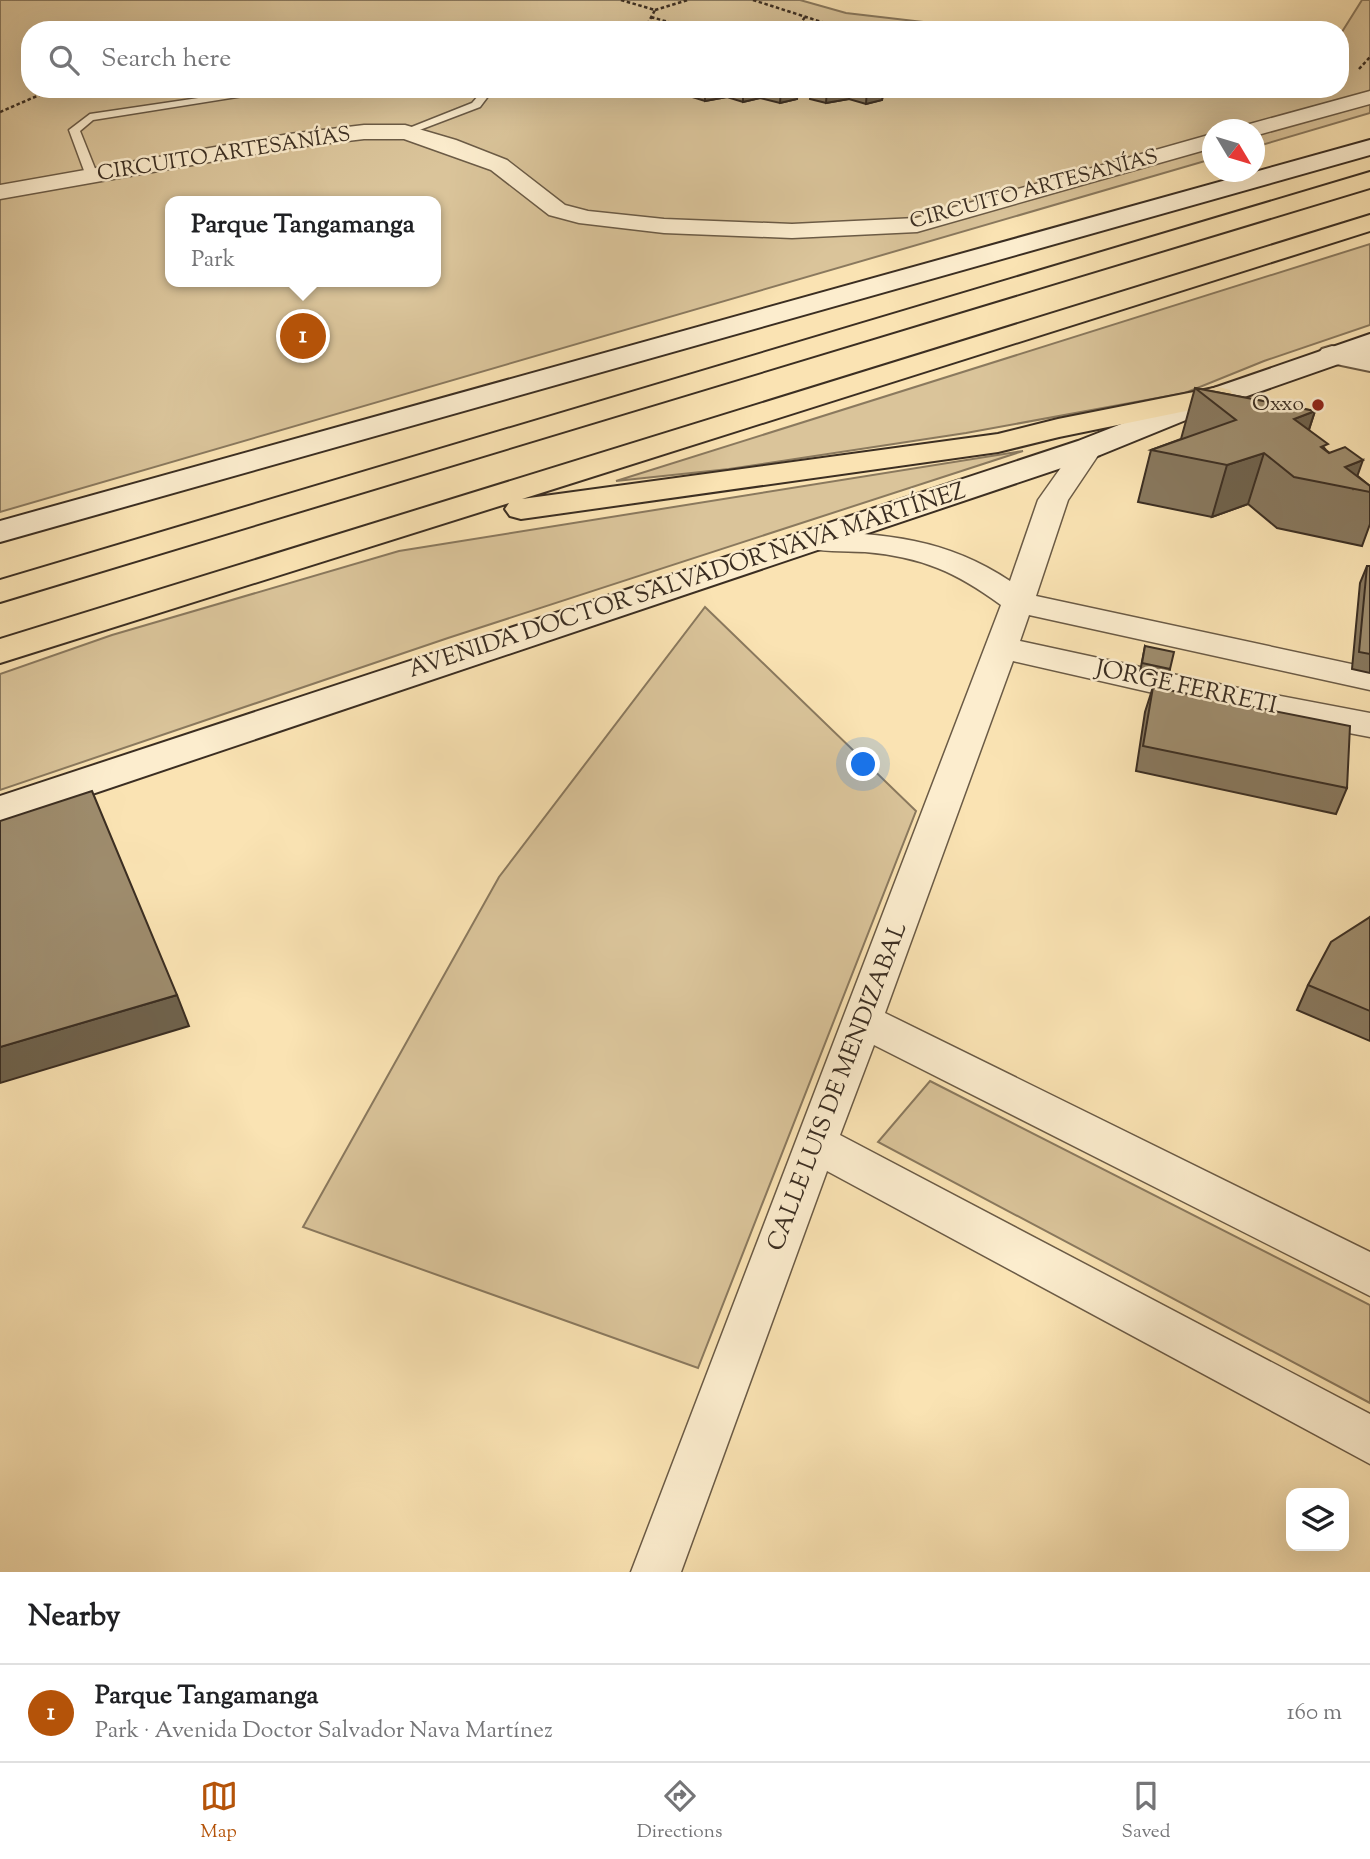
<!DOCTYPE html>
<meta charset="utf-8">
<style>
body{margin:0;font-family:"Sorts Mill Goudy",serif;background:#f6f6f6;color:#202124}
.controls{position:absolute;right:21px;bottom:21px;display:grid;overflow:hidden;border-radius:14px;box-shadow:0 7px 28px #0002}
.controls button{width:63px;height:63px;display:grid;place-items:center;padding:0;border:0;border-bottom:2px solid #e0e0e0;background:#fff;color:#202124;font:35px sans-serif}
.compass{position:absolute;left:1202px;top:119px;width:63px;height:63px;border-radius:50%;background:#fff;box-shadow:0 7px 28px #0002;rotate:128deg}
.you{position:absolute;left:864px;top:765px;width:24px;height:24px;margin:-18px;border:5px solid #fff;border-radius:50%;background:#1a73e8;box-shadow:0 0 0 10px #1a73e833}
.badge{display:grid;place-items:center;width:46px;height:46px;border-radius:50%;background:#b45309;color:#fff;font-size:23px;font-weight:700}
.pin{position:absolute;translate:-50% -50%;border:4px solid #fff;box-shadow:0 2px 7px #0006}
.popup{position:absolute;left:165px;top:196px;width:276px;height:91px;box-sizing:border-box;display:grid;place-content:center;border-radius:14px;background:#fff;filter:drop-shadow(0 2px 5px #0005);font-size:23px;white-space:nowrap;color:#757577}
.popup b{font-size:26px;color:#202124}
.popup::after{content:'';position:absolute;left:50%;top:100%;margin-left:-14px;border:14px solid transparent;border-top-color:#fff}
.list{margin:0;padding:0;list-style:none}
h2{display:flex;justify-content:space-between;align-items:center;height:91px;margin:0;padding:0 28px;font-size:30px}
h2 small{font-size:23px;font-weight:400;color:#757577}
.list li{display:grid;grid-template-columns:46px 1fr auto;gap:21px;align-items:center;box-sizing:border-box;height:98px;padding:0 28px;border-top:2px solid #e0e0e0}
.list b{display:block;font-size:26px;white-space:nowrap}
.list p{margin:0;font-size:23px;white-space:nowrap;color:#757577}
.list em{font-size:23px;font-style:normal;color:#757577}
.icon{flex:none;width:38px;height:38px;fill:none;stroke:currentColor;stroke-width:2;stroke-linecap:round;stroke-linejoin:round}
.map{position:relative;flex:none;width:1370px;height:1572px;overflow:hidden}
.search{position:absolute;background:#fff;box-shadow:0 7px 28px #0002;left:21px;right:21px;top:21px;height:77px;display:flex;align-items:center;gap:18px;box-sizing:border-box;padding:0 24px;border-radius:28px;color:#757577;font-size:26px}
.sheet{height:189px;background:#fff}
nav{display:flex;justify-content:space-around;align-items:center;box-sizing:border-box;height:98px;border-top:2px solid #e0e0e0;background:#fff;font-size:19px;color:#757577}
nav a{display:grid;justify-items:center;gap:4px}
nav .on{color:#b45309}
.map>svg:first-child{display:block}
</style>
<div class="map">
<svg width="1370" height="1572" viewBox="0 0 1370 1572">
<rect width="100%" height="100%" fill="#fae3b3"/>
<filter id="stains"><feTurbulence type="fractalNoise" baseFrequency=".00286" numOctaves="4"/><feColorMatrix values="0 0 0 0 .2 0 0 0 0 .09 0 0 0 0 .02 0 0 0 .5 -.17"/></filter>
<radialGradient id="worn" r=".72"><stop offset=".6" stop-color="#630" stop-opacity="0"/><stop offset="1" stop-color="#630" stop-opacity=".3"/></radialGradient>
<path fill="#dac49a" stroke="#8a795e" stroke-width="2" fill-rule="evenodd" d="M0,0H800L846,13L992,30H30V89H1340V35L1362,0H1370V113L1255,147L1254,130H1212V159L0,512ZM170,201H436V282H170Z
M1370,244V325L1264,361L1185,393L966,433L729,469L616,481Z
M1023,451L448,638L0,790V674L112,635L399,551Z
M705,607L916,811L698,1368L303,1227L499,877Z
M930,1081L1370,1305V1403L878,1142Z"/>
<g fill="none" stroke-linecap="round" stroke-linejoin="round">
<defs>
<path id="service" d="M259,89H288L93,120L80,131L98,176L92,179L86,176L69,130L90,114Z
M476,89H486L489,95L480,107L409,134L399,132L472,103L479,95Z"/>
<path id="minor" d="M1370,91V104L1254,136V130H1243L1246,125Z
M364,125H405L456,140L507,160L565,205L588,211L664,219L792,224L916,218L1212,134V148L917,232L792,238L664,233L579,223L549,215L491,170L404,139H364L289,148L0,199V185L289,134Z
M1089,440L1099,442L1103,448L1068,500L1036,596L1370,668V690L1029,615L1020,641L1228,686L1370,713V737L1228,710L1013,661L885,1013L1370,1252V1296L874,1045L840,1135L1370,1414V1464L827,1171L681,1572H631L1001,605C956,572 922,557 865,552C843,551 820,552 799,547L795,540L799,533L810,531C885,534 946,538 1010,581L1038,500L1079,442Z"/>
<path id="tertiary" d="M1332,346L1370,353V371L1322,361L1317,355L1322,349Z"/>
<path id="secondary" d="M1370,140V155L0,542V521Z
M1370,334V353L1230,402L1100,455L0,825V796L1078,441L1208,390Z"/>
<path id="motorway" d="M1370,172V188L0,602V580Z
M1370,215V231L522,499L998,434L1058,419L1219,387L1230,390L1234,396L1230,402L1059,437L998,452L521,519L510,516L505,509L509,503L0,663V639Z"/>
</defs>
<use href="#service" stroke="#6b5b46" stroke-width="3"/>
<use href="#minor" stroke="#6b5b46" stroke-width="3"/>
<use href="#tertiary" stroke="#6b5b46" stroke-width="4"/>
<use href="#secondary" stroke="#3b2e22" stroke-width="4"/>
<use href="#motorway" stroke="#3b2e22" stroke-width="4"/>
<path stroke="#3b2e22" stroke-width="2.5" stroke-dasharray="3.5 2.5" stroke-linecap="butt" d="M621,0L655,10L648,23L628,30
M753,0L828,24L867,30
M655,10L688,0
M651,17L696,30
M796,30L805,17
M1359,69L1370,57
M0,112L44,93L74,89"/>
<use href="#service" fill="#fcedce" fill-rule="evenodd"/>
<use href="#minor" fill="#fcedce" fill-rule="evenodd"/>
<use href="#tertiary" fill="#fcedce" fill-rule="evenodd"/>
<use href="#secondary" fill="#fcedce" fill-rule="evenodd"/>
<use href="#motorway" fill="#fae3b3" fill-rule="evenodd"/>
</g>
<path fill="#88785e" stroke="#3b2e22" stroke-width="2" d="M689,89H798L797,99L780,103L760,98L743,102L727,97L705,101L689,96Z
M811,89H884L882,100L866,104L849,99L826,103L810,99Z
M1195,388L1315,411L1309,430L1326,450L1370,486V524L1362,546L1277,528L1248,504L1212,517L1138,502L1151,450L1181,439Z
M1367,566H1370V673L1352,669L1360,583Z
M1145,646L1170,669L1168,678L1140,672Z
M1153,687L1347,788L1336,814L1136,771L1145,712Z
M1370,917V1041L1297,1010L1308,985Z"/>
<path fill="#6f624c" stroke="#3b2e22" stroke-width="2" d="M705,89H727V97L705,101Z
M743,89H760V98L743,102Z
M781,89H798L797,99L780,103Z
M827,89H850L849,99L826,103Z
M867,89H884L882,100L866,104Z
M1315,411L1298,462L1294,419Z
M1264,453L1248,504L1212,517L1227,465Z
M1363,460L1353,488L1345,467Z
M177,995L189,1026L0,1083V1047Z"/>
<path fill="#9e8c6d" stroke="#3b2e22" stroke-width="2" d="M1195,388L1315,411L1294,419L1328,444L1321,447L1329,453L1345,447L1363,460L1345,467L1370,486V492L1294,477L1264,453L1227,465L1151,450L1236,420Z
M1367,566H1370V654L1359,652Z
M1145,646L1174,652L1170,669L1142,663Z
M1153,687L1350,726L1347,788L1143,746Z
M92,791L177,995L0,1047V821Z
M1370,917V1011L1308,985L1331,942Z"/>
<circle fill="#8f2418" stroke="#fcedce" stroke-width="2.5" cx="1318" cy="405" r="7"/>
<g text-anchor="middle" dominant-baseline="central" stroke-width="5" stroke-linejoin="round" paint-order="stroke">
<g font-size="21" fill="#3b2e22" stroke="#fcedce">
<text transform="translate(224 155) rotate(-9)">CIRCUITO ARTESANÍAS</text>
<text transform="translate(1034 190) rotate(-15)">CIRCUITO ARTESANÍAS</text>
</g>
<g font-size="21" fill="#3b2e22" stroke="#fcedce" text-anchor="end">
<text x="1304" y="405">Oxxo</text>
</g>
<g font-size="24" fill="#3b2e22" stroke="#fcedce">
<text transform="translate(687 581) rotate(-18)">AVENIDA DOCTOR SALVADOR NAVA MARTÍNEZ</text>
<text transform="translate(1186 688) rotate(12)">JORGE FERRETI</text>
<text transform="translate(838 1087) rotate(-69)">CALLE LUIS DE MENDIZABAL</text>
</g>
</g>
<rect width="100%" height="100%" filter="url(#stains)"/>
<rect width="100%" height="100%" fill="url(#worn)"/>
</svg>
<div class="controls">
<button><svg class="icon" aria-label="layers" viewBox="0 0 24 24"><path d="M12 4l9 5-9 5-9-5zM3 14l9 5 9-5"/></svg></button>
</div>
<svg class="compass" viewBox="-18 -18 36 36"><path d="M0-13l5 13h-10z" fill="#e53935"/><path d="M0 13l5-13h-10z" fill="#757577"/></svg>
<div class="you"></div>
<div class="pin badge" style="left:303px;top:336px">1</div>
<div class="popup"><b>Parque Tangamanga</b>Park</div>
<div class="search"><svg class="icon" aria-label="search" viewBox="0 0 24 24"><circle cx="10" cy="10" r="6"/><path d="M15 15l6 6"/></svg>Search here</div>
</div>
<section class="sheet">
<h2>Nearby<small></small></h2>
<ul class="list">
<li><span class="badge">1</span><div><b>Parque Tangamanga</b><p>Park · Avenida Doctor Salvador Nava Martínez</p></div><em>160 m</em></li>
</ul>
</section>
<nav>
<a class="on"><svg class="icon" aria-label="map" viewBox="0 0 24 24"><path d="M3 6l6-2 6 2 6-2v14l-6 2-6-2-6 2zM9 4v14M15 6v14"/></svg>Map</a>
<a><svg class="icon" aria-label="directions" viewBox="0 0 24 24"><path d="M12 3l9 9-9 9-9-9zM9 14v-3h6M13 9l2 2-2 2"/></svg>Directions</a>
<a><svg class="icon" aria-label="saved" viewBox="0 0 24 24"><path d="M7 4h10v16l-5-4-5 4z"/></svg>Saved</a>
</nav>
